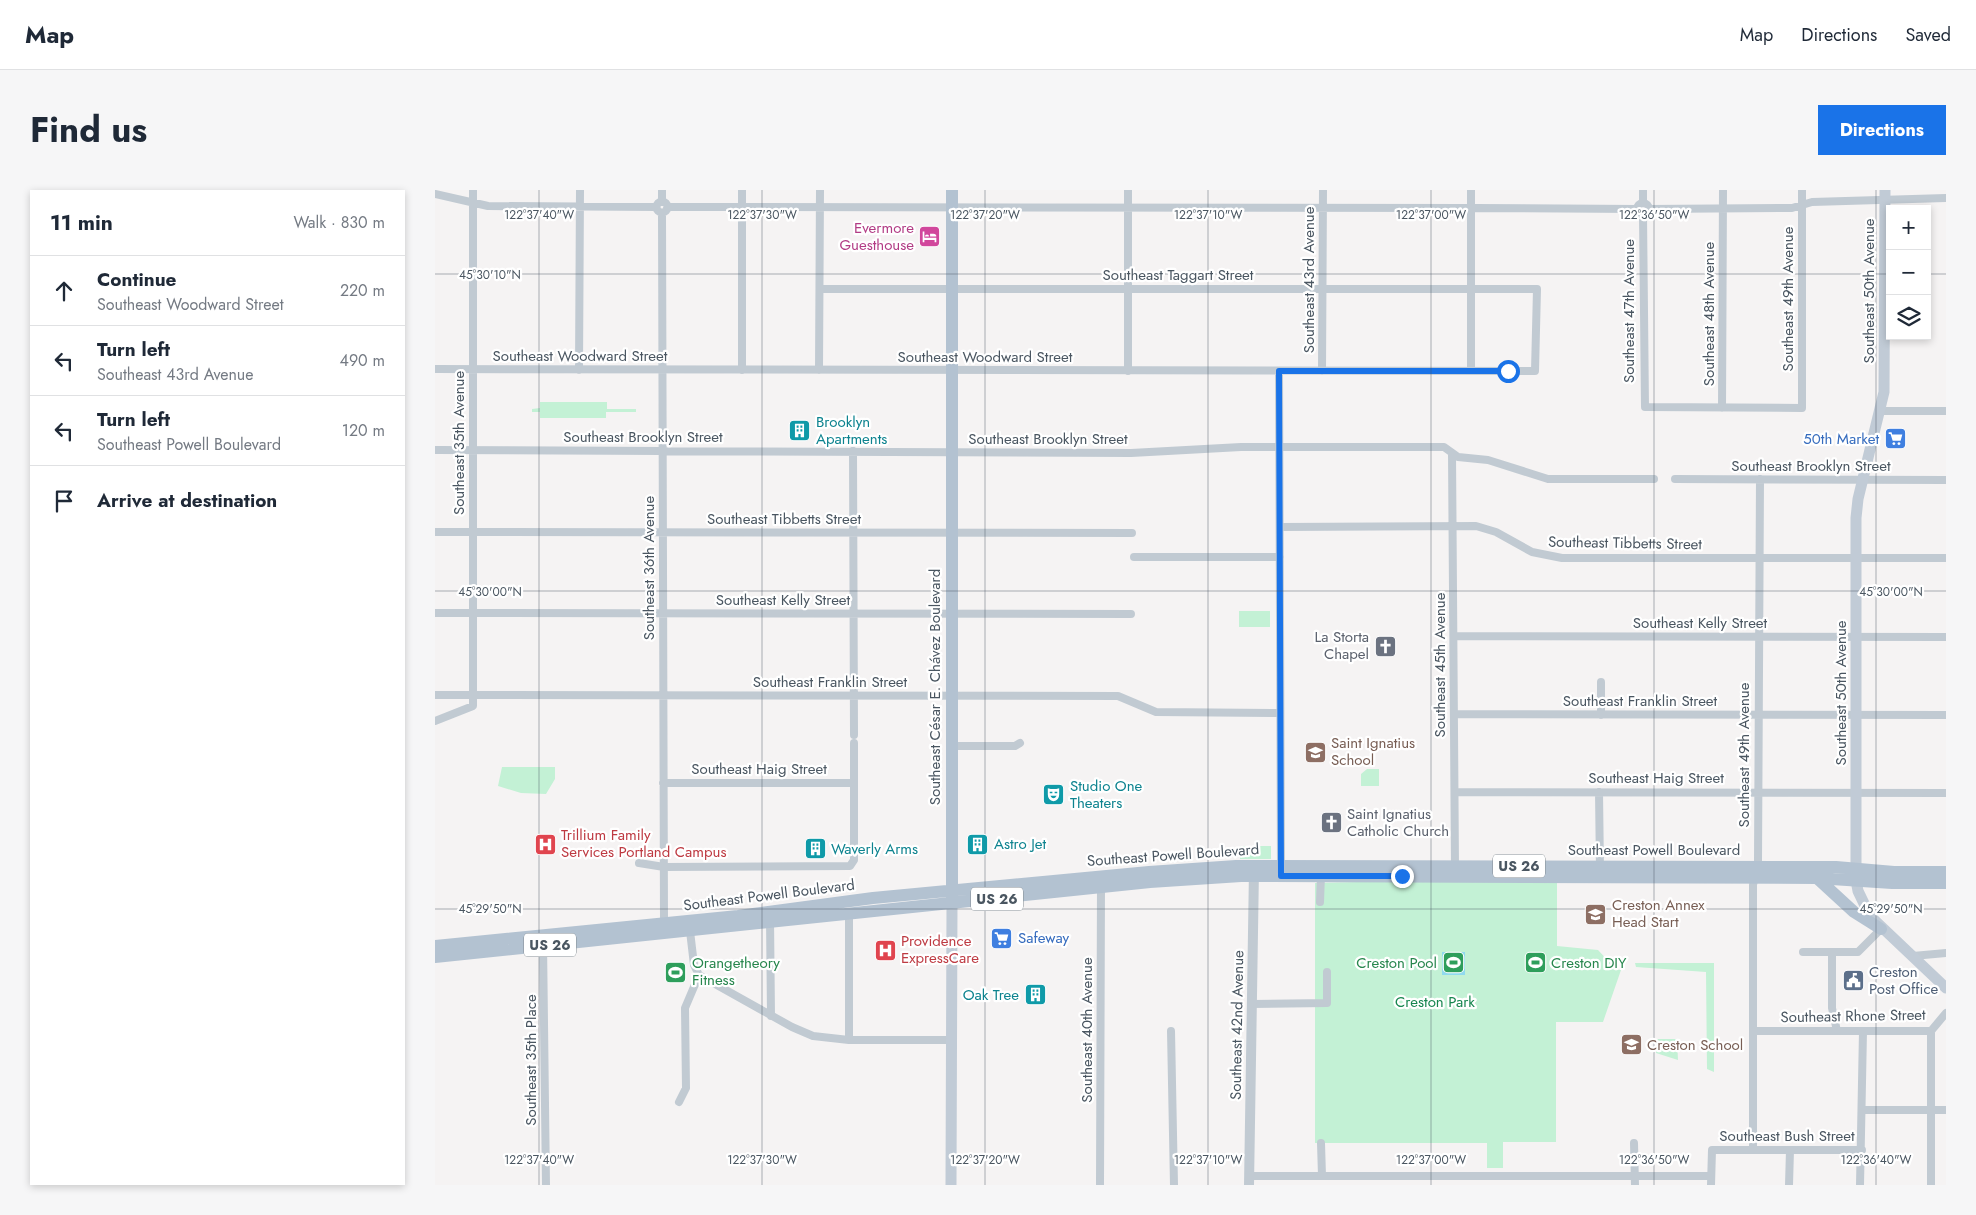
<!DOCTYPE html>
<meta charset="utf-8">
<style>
body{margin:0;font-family:Jost,sans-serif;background:#f6f6f7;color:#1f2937}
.controls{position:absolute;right:15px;top:15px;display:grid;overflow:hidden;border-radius:0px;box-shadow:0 2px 8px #0003}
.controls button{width:45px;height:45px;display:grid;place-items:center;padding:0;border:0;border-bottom:1px solid #e0e1e3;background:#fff;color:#1f2937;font:25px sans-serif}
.stop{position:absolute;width:15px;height:15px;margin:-11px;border:4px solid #1a73e8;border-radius:50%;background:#fff}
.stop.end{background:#1a73e8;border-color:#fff;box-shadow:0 1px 5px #0008}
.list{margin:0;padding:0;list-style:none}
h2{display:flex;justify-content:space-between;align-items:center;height:65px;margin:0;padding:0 20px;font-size:21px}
h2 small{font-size:16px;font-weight:400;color:#747a83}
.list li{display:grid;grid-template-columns:32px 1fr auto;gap:15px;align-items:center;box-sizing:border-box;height:70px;padding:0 20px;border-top:1px solid #e0e1e3}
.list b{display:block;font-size:19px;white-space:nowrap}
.list p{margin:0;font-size:16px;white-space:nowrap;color:#747a83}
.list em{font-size:16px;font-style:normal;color:#747a83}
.icon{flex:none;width:28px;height:28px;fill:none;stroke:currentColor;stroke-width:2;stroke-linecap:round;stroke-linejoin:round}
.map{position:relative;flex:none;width:1511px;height:995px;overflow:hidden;border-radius:0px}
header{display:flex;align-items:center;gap:30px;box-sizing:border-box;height:70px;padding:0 25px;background:#fff;border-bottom:1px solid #e0e1e3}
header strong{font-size:24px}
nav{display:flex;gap:28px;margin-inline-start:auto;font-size:18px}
.intro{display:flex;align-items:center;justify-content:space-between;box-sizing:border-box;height:120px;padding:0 30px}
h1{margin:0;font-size:35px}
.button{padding:12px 22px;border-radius:0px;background:#1a73e8;color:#fff;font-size:18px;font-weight:700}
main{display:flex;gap:30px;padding:0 30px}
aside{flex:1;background:#fff;border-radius:0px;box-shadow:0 2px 8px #0003}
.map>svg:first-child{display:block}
</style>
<header>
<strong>Map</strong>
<nav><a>Map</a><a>Directions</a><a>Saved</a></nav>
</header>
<div class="intro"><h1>Find us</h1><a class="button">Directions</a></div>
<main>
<aside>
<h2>11 min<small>Walk · 830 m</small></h2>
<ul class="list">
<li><svg class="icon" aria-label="ahead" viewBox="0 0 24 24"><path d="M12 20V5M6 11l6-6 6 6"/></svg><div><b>Continue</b><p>Southeast Woodward Street</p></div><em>220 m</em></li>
<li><svg class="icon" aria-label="left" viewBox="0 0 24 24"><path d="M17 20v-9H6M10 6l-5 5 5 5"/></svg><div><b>Turn left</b><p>Southeast 43rd Avenue</p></div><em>490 m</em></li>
<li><svg class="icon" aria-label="left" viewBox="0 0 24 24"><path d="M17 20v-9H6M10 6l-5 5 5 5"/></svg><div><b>Turn left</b><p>Southeast Powell Boulevard</p></div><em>120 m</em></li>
<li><svg class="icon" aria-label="arrive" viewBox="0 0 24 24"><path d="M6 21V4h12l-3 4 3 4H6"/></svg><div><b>Arrive at destination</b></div></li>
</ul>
</aside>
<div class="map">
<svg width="1511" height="995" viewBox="0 0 1511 995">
<rect width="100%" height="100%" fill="#f5f3f3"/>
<path fill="#c3f1d5" d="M105,212H172V219H201V222H171V228H105V222H97V219L105,218Z
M804,421H835V437H804Z
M67,577H120V589L111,604L86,603L63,596Z
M932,579H944V596H926V584Z
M805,656H836V669H805Z
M964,691H1122V756L1163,760L1181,779L1186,780L1168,832H1121V952H1068V978H1052V953H880V693Z
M1200,773H1279V882L1272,879L1271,782L1201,777Z
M1221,849H1242L1243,870L1221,863Z"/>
<path fill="#90daee" d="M1007,762H1030V785H1007Z"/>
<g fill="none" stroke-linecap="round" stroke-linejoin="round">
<path stroke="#c1cad2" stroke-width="8" d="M227,0V12
M693,0V181
M1036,0V15
M0,4L53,16L221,17
M221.5 17a5.5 5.5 0 1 1 11 0a5.5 5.5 0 1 1-11 0Z
M1208,13V0
M1202 19a6 6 0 1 1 12 0a6 6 0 1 1-12 0Z
M232,17L1033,18
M1040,18L1202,19
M1214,19L1357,18L1377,12L1511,8
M227,23L229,733
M1208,25L1210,217L1367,218V0
M0,179L1100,181L1102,99H385
M144,180L145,0
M307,180V0
M384,180L385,0
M844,181L846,679
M887,181L888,0
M1036,181V22
M1287,218L1288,0
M1446,221H1511
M0,260L696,263L806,257H1009L1023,267L1053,270L1113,289H1219
M418,261L419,545
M1017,263L1020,678
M1240,289L1511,290
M845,337L1041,336L1061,342L1097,362L1127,368H1511
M0,342L697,343
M699,367H845
M0,423L696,424
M1019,446L1511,447
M1166,492V525
M0,505L683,506L721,522L845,523
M1019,524L1511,525
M0,531L38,516V0
M516,556H580L585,553
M228,593H419
M1020,602L1511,603
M1164,602L1165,680
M204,673L229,677L415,676L419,670V553
M885,712L886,684
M414,724V850
M335,728L336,826
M255,741L259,775L264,785L357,837L378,846L414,850H515
M108,752L111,995
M1368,762H1423L1446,739
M1397,762V818L1402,841
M1478,766L1511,763
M817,814L892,813V782
M736,841L739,995
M1319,841H1496L1511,823
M1496,841V995
M244,912L251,898L250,818L264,785
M1428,920H1511
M886,953L887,986
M1199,953L1200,995
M1318,960V695L1323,671L1325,289
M814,986H1276
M665,995L666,693
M1276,995L1277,960H1427
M1354,995L1355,960
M1425,995L1428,841"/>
<path stroke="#c1cad2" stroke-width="10" d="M814,995L819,679"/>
<path stroke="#c1cbd6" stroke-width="11" d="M1450,0L1449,202L1423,309L1421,328V690L1423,701L1435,726L1511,798
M516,995L517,714"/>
<path stroke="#b3c2d1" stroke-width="12" d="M1382,688L1419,722L1446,739
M517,709V0
M0,756L303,726L438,708L714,682L801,676L1401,677L1459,682H1511
M0,767L715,692L806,686L1382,688L1457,693H1511"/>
</g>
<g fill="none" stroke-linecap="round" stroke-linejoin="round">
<path stroke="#1a73e8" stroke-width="6" d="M967,686H846L844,181H1073"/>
</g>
<path fill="none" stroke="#4a5661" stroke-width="1" stroke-opacity="0.45" d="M104,0V995M327,0V995M550,0V995M773,0V995M996,0V995M1219,0V995M1441,0V995M0,84H1455M1492,84H1511M0,401H1511M0,719H1511"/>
<defs>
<symbol id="hotel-square" viewBox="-11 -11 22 22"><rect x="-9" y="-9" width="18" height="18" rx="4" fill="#d1479c" stroke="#fff"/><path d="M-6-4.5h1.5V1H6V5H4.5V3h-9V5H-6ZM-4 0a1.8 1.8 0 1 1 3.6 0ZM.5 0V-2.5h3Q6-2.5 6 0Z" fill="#fff"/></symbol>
<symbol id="building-square" viewBox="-11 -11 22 22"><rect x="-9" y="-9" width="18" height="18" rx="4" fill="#0f9aa8" stroke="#fff"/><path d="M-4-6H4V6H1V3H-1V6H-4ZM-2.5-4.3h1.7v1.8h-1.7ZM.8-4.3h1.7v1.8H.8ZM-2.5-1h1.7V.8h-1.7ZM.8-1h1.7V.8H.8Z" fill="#fff"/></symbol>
<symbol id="supermarket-square" viewBox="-11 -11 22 22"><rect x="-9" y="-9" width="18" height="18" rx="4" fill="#3f7fe0" stroke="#fff"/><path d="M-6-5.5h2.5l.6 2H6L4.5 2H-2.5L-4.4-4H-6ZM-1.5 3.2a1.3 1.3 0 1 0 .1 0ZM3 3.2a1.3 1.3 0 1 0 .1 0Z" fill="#fff"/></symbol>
<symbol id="church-square" viewBox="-11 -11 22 22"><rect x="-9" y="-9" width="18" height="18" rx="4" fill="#6b7280" stroke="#fff"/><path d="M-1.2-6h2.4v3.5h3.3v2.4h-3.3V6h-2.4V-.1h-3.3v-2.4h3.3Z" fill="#fff"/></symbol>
<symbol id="school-square" viewBox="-11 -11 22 22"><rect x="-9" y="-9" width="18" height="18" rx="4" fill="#8d6e63" stroke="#fff"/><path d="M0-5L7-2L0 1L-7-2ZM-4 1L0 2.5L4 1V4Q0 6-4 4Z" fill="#fff"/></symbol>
<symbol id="theatre-square" viewBox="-11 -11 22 22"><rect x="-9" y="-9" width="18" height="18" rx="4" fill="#0f9aa8" stroke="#fff"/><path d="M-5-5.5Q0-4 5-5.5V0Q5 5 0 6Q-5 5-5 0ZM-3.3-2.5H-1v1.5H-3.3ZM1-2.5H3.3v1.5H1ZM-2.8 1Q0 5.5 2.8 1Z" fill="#fff"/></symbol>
<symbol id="hospital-square" viewBox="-11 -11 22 22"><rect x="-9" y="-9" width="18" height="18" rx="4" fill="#e0444e" stroke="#fff"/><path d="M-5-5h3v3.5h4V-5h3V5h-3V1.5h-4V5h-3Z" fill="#fff"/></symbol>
<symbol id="stadium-square" viewBox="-11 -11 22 22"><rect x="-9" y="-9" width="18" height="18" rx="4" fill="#2e9e5b" stroke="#fff"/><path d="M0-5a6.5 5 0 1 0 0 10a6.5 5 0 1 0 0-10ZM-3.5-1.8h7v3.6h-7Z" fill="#fff"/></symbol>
<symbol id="civic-square" viewBox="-11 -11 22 22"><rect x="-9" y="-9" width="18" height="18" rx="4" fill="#5c6f8a" stroke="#fff"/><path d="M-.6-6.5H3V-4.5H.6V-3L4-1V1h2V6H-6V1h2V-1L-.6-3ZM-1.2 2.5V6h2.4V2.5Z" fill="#fff"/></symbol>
</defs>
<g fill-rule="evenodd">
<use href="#hotel-square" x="482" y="34" width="25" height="25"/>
<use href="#building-square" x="352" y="228" width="25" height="25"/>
<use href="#supermarket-square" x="1448" y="236" width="25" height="25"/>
<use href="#church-square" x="938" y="444" width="25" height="25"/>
<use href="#school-square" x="868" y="550" width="25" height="25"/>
<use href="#theatre-square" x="606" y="592" width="25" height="25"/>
<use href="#church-square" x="884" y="620" width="25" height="25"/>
<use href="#hospital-square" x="98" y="642" width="25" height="25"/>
<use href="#building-square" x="530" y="642" width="25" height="25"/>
<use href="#building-square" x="368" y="646" width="25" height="25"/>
<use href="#school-square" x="1148" y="712" width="25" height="25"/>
<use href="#supermarket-square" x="554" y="736" width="25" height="25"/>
<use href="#hospital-square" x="438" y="748" width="25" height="25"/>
<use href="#stadium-square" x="1006" y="760" width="25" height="25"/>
<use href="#stadium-square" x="1088" y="760" width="25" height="25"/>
<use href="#stadium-square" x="228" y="770" width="25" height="25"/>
<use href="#civic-square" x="1406" y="778" width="25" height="25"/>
<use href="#building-square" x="588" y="792" width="25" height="25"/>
<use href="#school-square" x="1184" y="842" width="25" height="25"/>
</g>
<g text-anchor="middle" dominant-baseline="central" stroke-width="4.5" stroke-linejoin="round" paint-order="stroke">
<g fill="#fff" stroke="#808990" stroke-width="1">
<rect x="1058" y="664.5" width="52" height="23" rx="4"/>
<rect x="536" y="697.5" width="52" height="23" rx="4"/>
<rect x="89" y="743.5" width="52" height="23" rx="4"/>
</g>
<g font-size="14" font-weight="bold" fill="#4a5661">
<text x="1084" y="676">US 26</text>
<text x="562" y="709">US 26</text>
<text x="115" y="755">US 26</text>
</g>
<g font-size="15" fill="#b23c85" stroke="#fff" text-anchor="end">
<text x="479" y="38">Evermore<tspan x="479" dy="17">Guesthouse</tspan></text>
</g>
<g font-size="15" fill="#4a5661" stroke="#fff">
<text x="743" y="85">Southeast Taggart Street</text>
<text transform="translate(874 90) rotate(-90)">Southeast 43rd Avenue</text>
<text transform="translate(1434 101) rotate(-90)">Southeast 50th Avenue</text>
<text transform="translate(1353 109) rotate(-90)">Southeast 49th Avenue</text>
<text transform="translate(1194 121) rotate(-90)">Southeast 47th Avenue</text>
<text transform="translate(1274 124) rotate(-90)">Southeast 48th Avenue</text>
<text x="145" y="166">Southeast Woodward Street</text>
<text x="550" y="167">Southeast Woodward Street</text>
<text x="208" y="247">Southeast Brooklyn Street</text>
<text x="613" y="249">Southeast Brooklyn Street</text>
<text transform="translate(24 253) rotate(-90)">Southeast 35th Avenue</text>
<text x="1376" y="276">Southeast Brooklyn Street</text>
<text x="349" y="329">Southeast Tibbetts Street</text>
<text transform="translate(1190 353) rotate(1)">Southeast Tibbetts Street</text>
<text transform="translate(214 378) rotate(-90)">Southeast 36th Avenue</text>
<text x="348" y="410">Southeast Kelly Street</text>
<text x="1265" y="433">Southeast Kelly Street</text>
<text transform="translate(1005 475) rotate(-90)">Southeast 45th Avenue</text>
<text x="395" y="492">Southeast Franklin Street</text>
<text transform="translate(500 497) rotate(-90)">Southeast César E. Chávez Boulevard</text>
<text transform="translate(1406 503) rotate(-90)">Southeast 50th Avenue</text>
<text x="1205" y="511">Southeast Franklin Street</text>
<text transform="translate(1309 565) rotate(-90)">Southeast 49th Avenue</text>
<text x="324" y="579">Southeast Haig Street</text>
<text x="1221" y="588">Southeast Haig Street</text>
<text x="1219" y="660">Southeast Powell Boulevard</text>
<text transform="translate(738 665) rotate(-4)">Southeast Powell Boulevard</text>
<text transform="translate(334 705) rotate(-7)">Southeast Powell Boulevard</text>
<text transform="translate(1418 826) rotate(-1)">Southeast Rhone Street</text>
<text transform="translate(802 835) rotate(-89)">Southeast 42nd Avenue</text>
<text transform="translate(652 840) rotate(-90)">Southeast 40th Avenue</text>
<text transform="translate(96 870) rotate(-90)">Southeast 35th Place</text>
<text x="1352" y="946">Southeast Bush Street</text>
</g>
<g font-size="15" fill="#0d838f" stroke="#fff" text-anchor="start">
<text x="381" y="232">Brooklyn<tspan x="381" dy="17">Apartments</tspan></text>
<text x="635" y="596">Studio One<tspan x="635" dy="17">Theaters</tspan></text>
<text x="559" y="654">Astro Jet</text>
<text x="396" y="659">Waverly Arms</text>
<text x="584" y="805" text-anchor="end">Oak Tree</text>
</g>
<g font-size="15" fill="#366cbe" stroke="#fff" text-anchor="end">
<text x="1444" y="249">50th Market</text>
<text x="583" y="748" text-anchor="start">Safeway</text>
</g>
<g font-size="15" fill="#5b616d" stroke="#fff" text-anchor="end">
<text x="934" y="447">La Storta<tspan x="934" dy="17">Chapel</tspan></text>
<text x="912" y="624" text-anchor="start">Saint Ignatius<tspan x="912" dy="17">Catholic Church</tspan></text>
</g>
<g font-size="15" fill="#785e54" stroke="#fff" text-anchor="start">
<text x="896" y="553">Saint Ignatius<tspan x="896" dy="17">School</tspan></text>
<text x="1177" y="715">Creston Annex<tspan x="1177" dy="17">Head Start</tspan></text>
<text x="1212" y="855">Creston School</text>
</g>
<g font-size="15" fill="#be3a42" stroke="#fff" text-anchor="start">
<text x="126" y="645">Trillium Family<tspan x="126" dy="17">Services Portland Campus</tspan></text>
<text x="466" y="751">Providence<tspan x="466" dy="17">ExpressCare</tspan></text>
</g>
<g font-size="15" fill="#27864d" stroke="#fff" text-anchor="start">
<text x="257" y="773">Orangetheory<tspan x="257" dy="17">Fitness</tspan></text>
<text x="1002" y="773" text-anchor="end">Creston Pool</text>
<text x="1116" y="773">Creston DIY</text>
</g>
<g font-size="15" fill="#4e5e75" stroke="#fff" text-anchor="start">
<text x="1434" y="782">Creston<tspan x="1434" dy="17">Post Office</tspan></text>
</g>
<g font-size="15" fill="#17864f" stroke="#fff">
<text x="1000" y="812">Creston Park</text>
</g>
</g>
<g font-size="12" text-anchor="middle" fill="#4a5661" stroke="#fff" stroke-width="4.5" stroke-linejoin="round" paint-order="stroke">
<text x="104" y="29">122°37'40"W</text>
<text x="327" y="29">122°37'30"W</text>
<text x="550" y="29">122°37'20"W</text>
<text x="773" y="29">122°37'10"W</text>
<text x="996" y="29">122°37'00"W</text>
<text x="1219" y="29">122°36'50"W</text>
<text x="55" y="89">45°30'10"N</text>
<text x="55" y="406">45°30'00"N</text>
<text x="1456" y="406">45°30'00"N</text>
<text x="55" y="723">45°29'50"N</text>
<text x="1456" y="723">45°29'50"N</text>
<text x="104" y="974">122°37'40"W</text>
<text x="327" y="974">122°37'30"W</text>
<text x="550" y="974">122°37'20"W</text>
<text x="773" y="974">122°37'10"W</text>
<text x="996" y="974">122°37'00"W</text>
<text x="1219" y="974">122°36'50"W</text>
<text x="1441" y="974">122°36'40"W</text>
</g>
</svg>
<div class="controls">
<button>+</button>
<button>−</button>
<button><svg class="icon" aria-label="layers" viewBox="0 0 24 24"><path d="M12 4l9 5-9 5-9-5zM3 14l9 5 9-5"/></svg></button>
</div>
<div class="stop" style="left:1073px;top:181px"></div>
<div class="stop end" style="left:967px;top:686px"></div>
</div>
</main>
